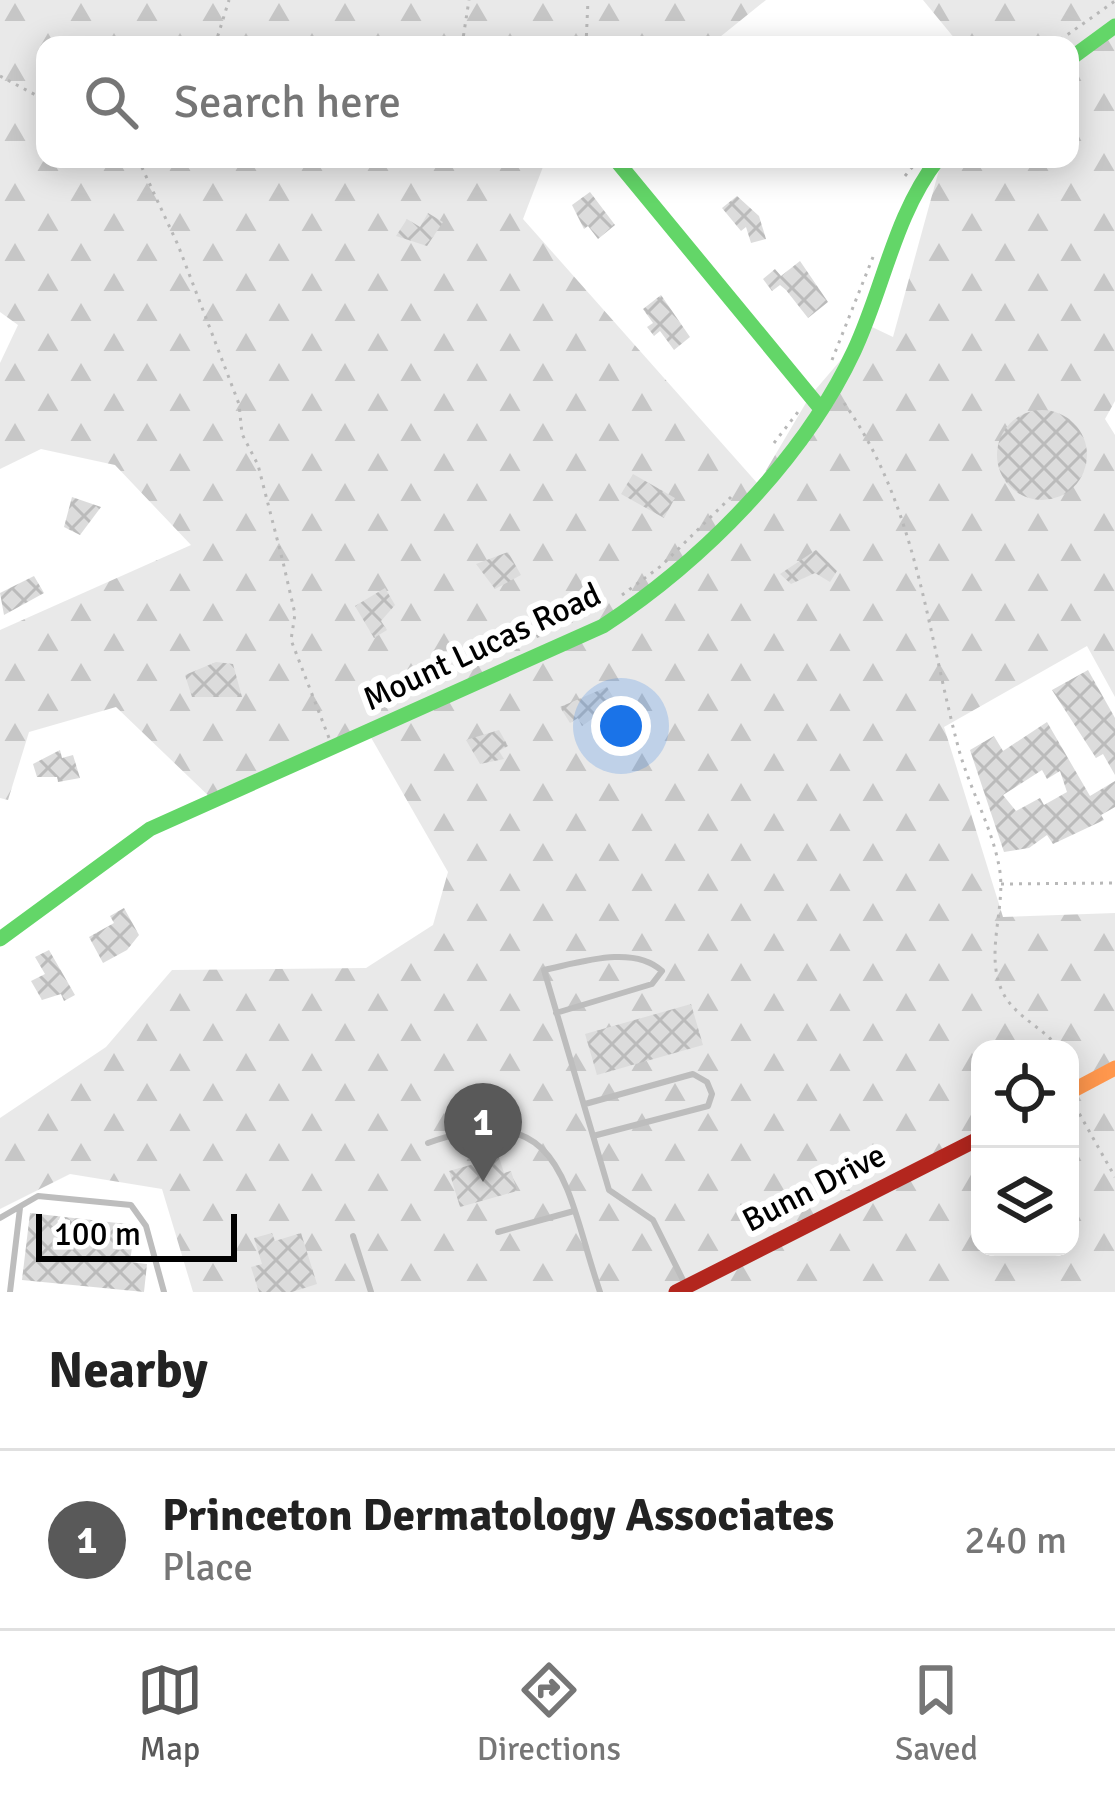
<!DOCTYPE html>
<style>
body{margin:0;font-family:Signika,sans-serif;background:#f2f2f2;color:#222}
.controls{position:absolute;right:36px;bottom:36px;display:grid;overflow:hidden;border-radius:24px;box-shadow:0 6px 30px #0003}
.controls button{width:108px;height:108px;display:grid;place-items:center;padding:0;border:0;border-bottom:3px solid #e0e0e0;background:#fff;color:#222;font:60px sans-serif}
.scale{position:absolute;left:36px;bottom:30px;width:201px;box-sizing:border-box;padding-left:12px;border:6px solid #000;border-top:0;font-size:33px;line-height:42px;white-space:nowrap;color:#000;-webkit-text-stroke:9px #fff;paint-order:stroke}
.you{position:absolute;left:621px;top:726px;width:42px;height:42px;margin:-30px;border:9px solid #fff;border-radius:50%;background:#1a73e8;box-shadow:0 0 0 18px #1a73e833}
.badge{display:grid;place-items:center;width:78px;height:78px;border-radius:50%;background:#595959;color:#fff;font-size:39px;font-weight:700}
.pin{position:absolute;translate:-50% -99px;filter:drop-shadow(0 3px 6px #0008)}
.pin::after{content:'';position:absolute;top:63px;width:42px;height:36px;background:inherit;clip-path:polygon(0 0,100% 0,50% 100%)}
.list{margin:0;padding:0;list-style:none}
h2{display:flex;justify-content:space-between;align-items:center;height:156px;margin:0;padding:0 48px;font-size:51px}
h2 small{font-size:39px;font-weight:400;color:#767676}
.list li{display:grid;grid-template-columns:78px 1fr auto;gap:36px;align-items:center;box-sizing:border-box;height:180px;padding:0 48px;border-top:3px solid #e0e0e0}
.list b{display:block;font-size:45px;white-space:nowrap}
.list p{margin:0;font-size:39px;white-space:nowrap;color:#767676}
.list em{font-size:39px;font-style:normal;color:#767676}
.icon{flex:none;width:66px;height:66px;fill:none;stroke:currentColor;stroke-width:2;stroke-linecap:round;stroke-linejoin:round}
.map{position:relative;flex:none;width:1115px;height:1292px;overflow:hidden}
.search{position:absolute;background:#fff;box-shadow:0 6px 30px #0003;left:36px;right:36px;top:36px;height:132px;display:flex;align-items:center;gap:30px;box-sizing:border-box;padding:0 42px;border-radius:24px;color:#767676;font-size:45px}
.sheet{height:336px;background:#fff}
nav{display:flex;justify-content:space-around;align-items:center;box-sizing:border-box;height:168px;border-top:3px solid #e0e0e0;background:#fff;font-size:33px;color:#767676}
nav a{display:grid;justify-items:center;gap:6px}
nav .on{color:#595959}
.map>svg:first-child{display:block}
</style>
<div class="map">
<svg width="1115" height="1292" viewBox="0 0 1115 1292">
<defs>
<pattern id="forest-firs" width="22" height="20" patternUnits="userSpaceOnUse" patternTransform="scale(3)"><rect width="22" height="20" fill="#e9e9e9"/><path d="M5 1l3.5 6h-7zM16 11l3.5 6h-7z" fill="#c6c6c6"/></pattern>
<pattern id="building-cross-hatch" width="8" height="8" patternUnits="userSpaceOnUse" patternTransform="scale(3)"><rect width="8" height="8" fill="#dcdcdc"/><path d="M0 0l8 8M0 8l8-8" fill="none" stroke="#bbb"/></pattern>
</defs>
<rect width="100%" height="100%" fill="#fff"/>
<path fill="url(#forest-firs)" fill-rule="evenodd" d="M0,0H766L710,45H45V159H546L523,219L758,484L810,396L870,326L893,337L942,159H1070V45H960L923,0H1115V401L1105,419L1115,435V697L1087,646L944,727L1003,917L1115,913V1292H193L162,1189L70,1174L0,1209V1118L106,1047L172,970L366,968L433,925L448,872L369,734L215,802L116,707L29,732L8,800L0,798V630L191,545L115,465L41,449L0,469V363L18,325L0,312ZM980,1049H1070V1247H980Z"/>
<path fill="url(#building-cross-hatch)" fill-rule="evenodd" d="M590,192L615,225L598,239L588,226L584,229L572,205Z
M737,196L759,216L766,239L751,243L746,227L741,231L722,208Z
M428,213L443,222L427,246L396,236L407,219L420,227Z
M800,261L828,302L808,318L786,290L780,285L772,291L763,279L775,269L781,276Z
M661,295L690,337L674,350L660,331L654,336L647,327L653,323L643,309Z
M997 455a45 45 0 1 1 90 0a45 45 0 1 1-90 0Z
M633,474L675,498L664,518L621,494Z
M72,497L101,507L80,535L64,527Z
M816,550L837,571L830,582L815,573L791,584L780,574Z
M508,552L521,575L495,589L476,564Z
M34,576L44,593L4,615L0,593Z
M385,588L395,605L381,621L387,630L374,638L355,606Z
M216,662L233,664L242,697H192L185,675Z
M1088,670L1115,718V775L1103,754L1096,758L1052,690Z
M607,687L616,702L582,726L578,718L570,723L560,707Z
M1047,722L1090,796L1115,781V807L1101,815L1104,820L1053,844L1047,835L1029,848L1004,852L970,750L994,736L1003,751ZM1042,770L1047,779L1060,771L1067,792L1044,805L1040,798L1016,811L1003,795Z
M499,730L508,746L499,751L504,759L480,764L466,740Z
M60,750L62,758L73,755L80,778L58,782L57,777H37L33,764Z
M124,908L139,935L127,950L103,963L89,937L114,923L110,916Z
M49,950L75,995L64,1001L61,994L42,1000L31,981L45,974L35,957Z
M691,1004L703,1045L597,1075L585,1034Z
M499,1157L504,1173L511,1171L517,1191L460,1207L449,1171Z
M30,1213L135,1225L130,1262L147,1264L144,1292L22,1280Z
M272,1233L275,1241L301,1233L317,1284L292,1292H259L251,1267L262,1264L254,1238Z"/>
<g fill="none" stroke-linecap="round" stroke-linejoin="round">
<path stroke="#b8b8b8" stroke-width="3" stroke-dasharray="3 6" stroke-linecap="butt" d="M215,45L229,0
M462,45L469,0
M586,45L588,0
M1053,45L1115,1
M0,76L45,100
M138,159L178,245L239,404L242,434L258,465L283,562L295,614L291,640L329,738
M905,176L918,160
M832,360L873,257
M844,403C917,505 927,632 959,750C970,790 994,831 1000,872C1005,910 985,954 1002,991C1015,1018 1044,1027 1059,1049
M774,443L801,408
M622,595L661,566L731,497
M520,644L604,607
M1001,884L1115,883
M1070,1064L1076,1073
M1075,1106L1115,1177"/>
<path stroke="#bdbdbd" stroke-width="6" d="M556,1013L652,984L662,971C633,944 578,963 544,970L609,1190L653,1220L685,1284
M585,1104L693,1074L707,1082L712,1094L708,1106L593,1136
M428,1143C565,1094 565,1190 600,1292
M0,1218L38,1196L131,1205L146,1226L164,1292
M498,1232L574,1211
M353,1236L371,1292
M10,1292L20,1208"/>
<path stroke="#63d668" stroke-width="15" d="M1070,59L1115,26
M615,159L821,409
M0,939L150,829L603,626C702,561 803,460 854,351C884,287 894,216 938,159"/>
<path stroke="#ff974d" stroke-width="15" d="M1070,1092L1115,1068"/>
<path stroke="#b3261e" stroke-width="15" d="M676,1292L980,1138"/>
</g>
<g text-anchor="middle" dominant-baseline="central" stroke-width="12" stroke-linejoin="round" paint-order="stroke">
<g font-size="33" fill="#000" stroke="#fff">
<text transform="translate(482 647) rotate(-25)">Mount Lucas Road</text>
<text transform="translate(814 1188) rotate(-27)">Bunn Drive</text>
</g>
</g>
</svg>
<div class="controls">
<button><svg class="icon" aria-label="locate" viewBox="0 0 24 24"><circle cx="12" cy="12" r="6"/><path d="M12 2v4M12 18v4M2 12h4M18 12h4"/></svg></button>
<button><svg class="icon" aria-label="layers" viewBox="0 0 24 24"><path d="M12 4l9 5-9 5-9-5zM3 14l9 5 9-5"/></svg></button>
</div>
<div class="scale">100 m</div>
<div class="you"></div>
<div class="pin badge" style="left:483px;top:1182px">1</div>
<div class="search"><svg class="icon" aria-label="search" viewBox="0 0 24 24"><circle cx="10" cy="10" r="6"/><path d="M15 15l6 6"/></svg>Search here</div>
</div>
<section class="sheet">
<h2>Nearby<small></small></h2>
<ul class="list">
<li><span class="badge">1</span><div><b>Princeton Dermatology Associates</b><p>Place</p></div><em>240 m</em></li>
</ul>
</section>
<nav>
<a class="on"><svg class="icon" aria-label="map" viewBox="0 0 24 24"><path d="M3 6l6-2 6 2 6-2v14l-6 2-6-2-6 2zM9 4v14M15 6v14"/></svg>Map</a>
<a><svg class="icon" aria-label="directions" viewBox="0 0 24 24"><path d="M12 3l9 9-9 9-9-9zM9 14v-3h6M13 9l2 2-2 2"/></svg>Directions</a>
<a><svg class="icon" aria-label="saved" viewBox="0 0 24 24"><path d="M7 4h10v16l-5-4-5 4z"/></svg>Saved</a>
</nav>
